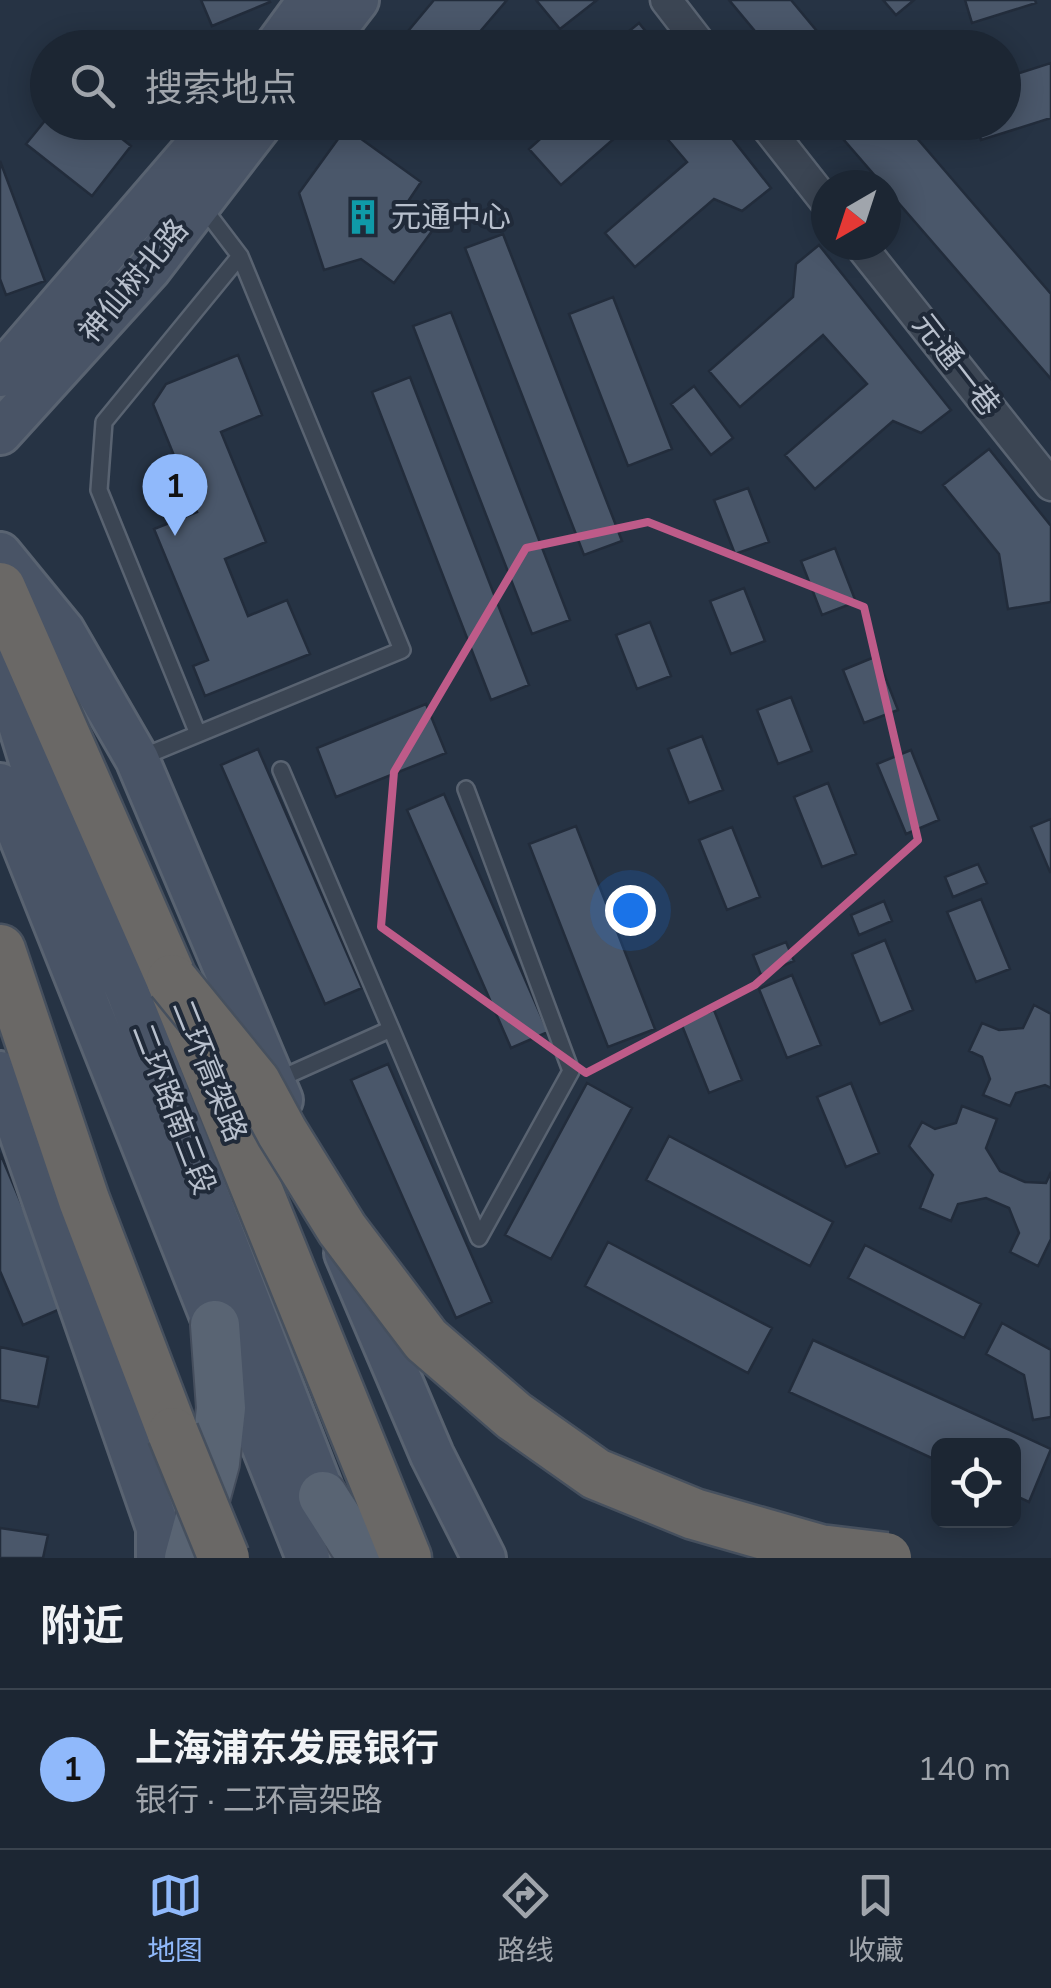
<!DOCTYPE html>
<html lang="zh">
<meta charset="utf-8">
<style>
body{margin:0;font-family:"Nunito Sans","Noto Sans SC",sans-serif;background:#252e3b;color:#f1f3f6}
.controls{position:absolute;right:30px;bottom:30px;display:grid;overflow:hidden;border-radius:15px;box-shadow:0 5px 25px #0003}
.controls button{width:90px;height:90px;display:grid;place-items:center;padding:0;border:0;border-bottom:2px solid #3a434e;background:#1c2633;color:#f1f3f6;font:50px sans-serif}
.compass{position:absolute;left:811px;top:170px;width:90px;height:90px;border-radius:50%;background:#1c2633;box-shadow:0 5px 25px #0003;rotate:219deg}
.you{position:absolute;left:630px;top:910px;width:35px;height:35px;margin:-25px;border:8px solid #fff;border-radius:50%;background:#1a73e8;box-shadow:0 0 0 15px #1a73e833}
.badge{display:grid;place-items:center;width:65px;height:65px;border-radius:50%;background:#90b9fb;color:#111;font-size:32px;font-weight:700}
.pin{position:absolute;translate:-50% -82px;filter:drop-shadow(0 2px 5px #0008)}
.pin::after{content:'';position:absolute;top:52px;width:35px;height:30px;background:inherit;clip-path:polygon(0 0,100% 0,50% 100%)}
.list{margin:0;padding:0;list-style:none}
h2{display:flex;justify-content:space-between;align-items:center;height:130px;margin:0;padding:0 40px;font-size:42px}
h2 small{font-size:32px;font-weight:400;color:#a0a5ac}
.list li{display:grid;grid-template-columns:65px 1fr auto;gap:30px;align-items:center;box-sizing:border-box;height:160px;padding:0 40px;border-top:2px solid #3a434e}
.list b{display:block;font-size:38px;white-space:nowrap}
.list p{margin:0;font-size:32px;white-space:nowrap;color:#a0a5ac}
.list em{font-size:32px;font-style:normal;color:#a0a5ac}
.icon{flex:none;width:55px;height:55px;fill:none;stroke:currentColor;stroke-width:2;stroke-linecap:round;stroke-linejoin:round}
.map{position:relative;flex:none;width:1051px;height:1558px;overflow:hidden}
.search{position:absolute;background:#1c2633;box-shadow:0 5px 25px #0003;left:30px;right:30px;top:30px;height:110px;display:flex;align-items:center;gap:25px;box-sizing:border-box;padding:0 35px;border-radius:55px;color:#a0a5ac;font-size:38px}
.sheet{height:290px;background:#1c2633}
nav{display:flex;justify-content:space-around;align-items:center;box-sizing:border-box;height:140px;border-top:2px solid #3a434e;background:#1c2633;font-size:28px;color:#a0a5ac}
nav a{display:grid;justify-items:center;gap:5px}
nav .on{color:#90b9fb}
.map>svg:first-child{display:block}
</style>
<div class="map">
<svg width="1051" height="1558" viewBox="0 0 1051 1558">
<rect width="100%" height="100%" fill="#263344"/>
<path fill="#4a576a" stroke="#222c3b" stroke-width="2.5" d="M201,0H269L270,2L212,26Z
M434,0H507L466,48H394Z
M536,0H597L560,29Z
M729,0H791L831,48H769Z
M883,0H914L896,15Z
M965,0H1035L1036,3L972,23Z
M639,23L659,48H616L617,41Z
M1051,63V118L981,140L976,122H1004V78Z
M48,117V122H101L131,146L92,196L26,144Z
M559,122H633L561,185L529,149Z
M653,122H719L771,188L742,211L714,199L635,267L605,233L687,162Z
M834,122H903L1051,294V379L831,125Z
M346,128L421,182L405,206L435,227L394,283L361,259L324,270L299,193Z
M0,161L45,281L6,295L0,279Z
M503,234L622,541L584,555L465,248Z
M819,245L951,410L921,433L893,421L815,489L785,455L867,384L823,335L740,407L709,371L793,297L796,264Z
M613,297L672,449L628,466L569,314Z
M451,312L570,620L532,634L413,326Z
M238,355L262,415L221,432L266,542L225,559L248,616L287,600L310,654L205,696L193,666L208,660L154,529L197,512L153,404L166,384Z
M410,377L529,685L491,700L372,392Z
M694,386L733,438L711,455L671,404Z
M989,449L1051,526V602L1008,609L999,554L943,485Z
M748,488L769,542L735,554L714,500Z
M835,548L856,602L822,615L801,561Z
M744,588L765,641L731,654L710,601Z
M650,622L671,676L637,689L616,635Z
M877,656L898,710L864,723L843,670Z
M791,697L812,751L778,764L757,710Z
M426,704L446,753L336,797L317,748Z
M702,736L723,790L689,803L668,749Z
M258,749L362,988L325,1004L221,765Z
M911,750L939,820L906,834L877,764Z
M828,783L856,854L822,867L794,797Z
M444,794L548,1032L511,1048L407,810Z
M1051,819V872H1050L1031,827Z
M576,826L655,1029L608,1047L529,844Z
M732,827L760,897L727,910L699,840Z
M978,864L987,883L953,897L945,877Z
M981,899L1010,969L976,982L947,912Z
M884,901L892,921L859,935L851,915Z
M885,940L913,1010L880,1024L852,954Z
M786,942L794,961L761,975L753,955Z
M792,975L821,1045L787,1058L759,989Z
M1034,1005L1051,1014V1088L1045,1085L1016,1093L1010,1106L983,1095L990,1079L982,1057L969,1051L982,1023L999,1030L1023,1028Z
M714,1010L742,1080L709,1093L681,1023Z
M388,1064L492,1302L456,1318L351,1080Z
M587,1083L632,1108L551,1259L505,1235Z
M851,1083L879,1153L846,1167L817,1097Z
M962,1106L997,1119L986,1148L1000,1171L1025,1182L1046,1183L1051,1172V1239L1038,1266L1010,1252L1019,1233L1009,1208L986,1198L958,1204L951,1221L920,1208L933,1175L909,1146L922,1122L935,1129L956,1123Z
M669,1136L833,1222L810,1266L646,1180Z
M0,1153L65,1307L23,1325L0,1271Z
M608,1242L772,1328L748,1373L585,1286Z
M865,1245L981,1304L964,1338L848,1278Z
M1002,1323L1051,1350V1417L1033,1420L1024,1375L986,1354Z
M813,1340L1051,1449L1029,1502L1014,1495V1446H938V1461L789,1392Z
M0,1347L48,1357L38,1407L0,1400Z
M0,1528L48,1535L43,1558H0Z"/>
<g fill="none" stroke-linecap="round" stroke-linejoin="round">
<defs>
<path id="service" d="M198,734L99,490L104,422L240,256
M140,758L402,650L240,256L202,206
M281,770L391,1029
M277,1080L391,1029L479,1238L571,1071L466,789"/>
<path id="minor" d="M666,0L703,48
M763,122L826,202
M860,245L1051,485"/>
<path id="secondary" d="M275,48L310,0
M320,48L357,0
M0,375L218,122
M0,433L149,269L262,122
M0,554L63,631L137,759L281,1100
M0,660L35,774L128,992L336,1527
M0,785L308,1558
M0,1073L158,1528V1558
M346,1253L432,1455L484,1558"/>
<path id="primary" d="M323,1496L353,1543L369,1558
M189,1558L215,1463L221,1408L215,1325"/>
<path id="trunk" d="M0,588L172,980L406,1558
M0,950L84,1200L173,1433"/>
</defs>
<use href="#service" stroke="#596371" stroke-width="20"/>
<use href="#minor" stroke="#596371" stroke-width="35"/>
<use href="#secondary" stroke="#596371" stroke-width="48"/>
<use href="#primary" stroke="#454e5d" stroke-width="52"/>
<use href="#trunk" stroke="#46505e" stroke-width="55"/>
<use href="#service" stroke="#3b4553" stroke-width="15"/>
<use href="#minor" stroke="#3b4553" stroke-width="30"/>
<use href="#secondary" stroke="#495466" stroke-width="42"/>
<use href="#primary" stroke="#596473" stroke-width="48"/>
<use href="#trunk" stroke="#6a6866" stroke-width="50"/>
<defs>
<path id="trunk-bridge" d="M172,980L255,1082L282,1132L342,1229L426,1340L514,1416L596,1474L694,1514L820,1550L886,1558
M173,1433L224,1558"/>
</defs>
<use href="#trunk-bridge" stroke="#46505e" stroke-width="55" stroke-linecap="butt"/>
<use href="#trunk-bridge" stroke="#6a6866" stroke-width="50"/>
</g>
<path fill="none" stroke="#be5b89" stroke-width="8" stroke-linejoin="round" d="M648,522L864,607L918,840L755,985L586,1073L381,927L394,772L526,548Z"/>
<defs>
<symbol id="building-bare" viewBox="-9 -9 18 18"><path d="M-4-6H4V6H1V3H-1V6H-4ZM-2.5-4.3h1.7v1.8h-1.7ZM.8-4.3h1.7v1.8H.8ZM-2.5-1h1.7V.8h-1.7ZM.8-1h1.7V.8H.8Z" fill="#0f9aa8" stroke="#202a39" stroke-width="2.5" paint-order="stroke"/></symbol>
</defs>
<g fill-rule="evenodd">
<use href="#building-bare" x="338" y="192" width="50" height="50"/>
</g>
<g text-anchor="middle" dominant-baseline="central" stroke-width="8" stroke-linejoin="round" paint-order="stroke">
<g font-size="30" fill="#b8c0cd" stroke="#202a39" text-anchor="start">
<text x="391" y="217">元通中心</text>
</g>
<g font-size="30" fill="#b8c0cd" stroke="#202a39">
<text transform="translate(134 281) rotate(-50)">神仙树北路</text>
<text transform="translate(956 365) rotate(52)">元通一巷</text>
<text transform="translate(209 1071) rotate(68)">二环高架路</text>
<text transform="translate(173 1109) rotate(69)">二环路南三段</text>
</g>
</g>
</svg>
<div class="controls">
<button><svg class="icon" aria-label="locate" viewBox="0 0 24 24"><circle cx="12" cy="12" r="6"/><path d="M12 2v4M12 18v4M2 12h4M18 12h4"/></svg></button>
</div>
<svg class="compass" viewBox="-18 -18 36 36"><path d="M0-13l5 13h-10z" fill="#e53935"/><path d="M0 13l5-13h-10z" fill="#a0a5ac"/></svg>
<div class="you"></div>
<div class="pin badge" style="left:175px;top:536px">1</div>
<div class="search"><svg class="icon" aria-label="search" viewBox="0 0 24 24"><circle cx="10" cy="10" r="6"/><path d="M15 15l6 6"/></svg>搜索地点</div>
</div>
<section class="sheet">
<h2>附近<small></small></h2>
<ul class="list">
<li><span class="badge">1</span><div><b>上海浦东发展银行</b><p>银行 · 二环高架路</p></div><em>140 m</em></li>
</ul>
</section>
<nav>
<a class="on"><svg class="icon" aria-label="map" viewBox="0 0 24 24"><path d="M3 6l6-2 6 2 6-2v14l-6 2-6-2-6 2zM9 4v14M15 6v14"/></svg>地图</a>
<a><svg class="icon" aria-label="directions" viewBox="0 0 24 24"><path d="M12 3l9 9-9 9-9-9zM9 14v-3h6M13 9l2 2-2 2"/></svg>路线</a>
<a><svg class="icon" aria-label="saved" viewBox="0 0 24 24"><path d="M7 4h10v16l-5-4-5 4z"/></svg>收藏</a>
</nav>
